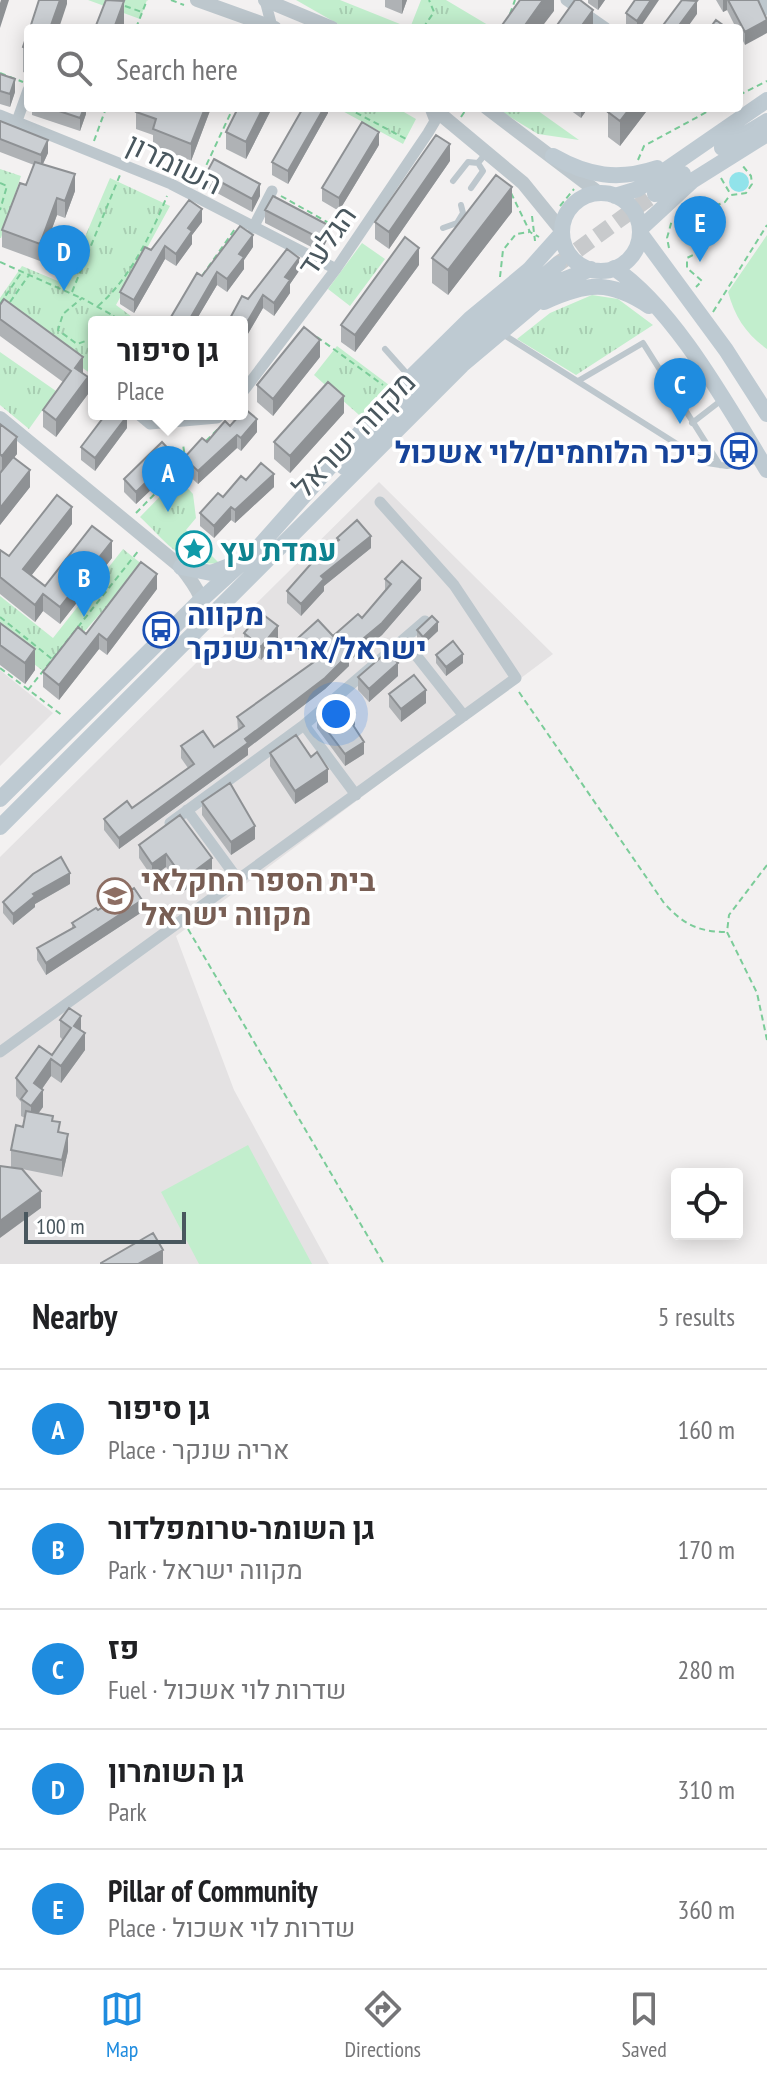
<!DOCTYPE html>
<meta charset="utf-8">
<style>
body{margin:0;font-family:"PT Sans Narrow",Heebo,sans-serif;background:#f2f2f2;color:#202124}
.controls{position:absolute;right:24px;bottom:24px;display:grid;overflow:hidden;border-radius:8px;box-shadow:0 4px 20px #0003}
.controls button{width:72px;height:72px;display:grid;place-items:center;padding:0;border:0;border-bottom:2px solid #e0e0e0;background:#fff;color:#202124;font:40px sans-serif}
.scale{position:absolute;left:24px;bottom:20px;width:162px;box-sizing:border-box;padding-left:8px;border:4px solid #49575e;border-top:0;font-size:22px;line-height:28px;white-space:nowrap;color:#49575e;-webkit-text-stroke:6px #fff;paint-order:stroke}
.you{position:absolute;left:336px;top:714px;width:28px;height:28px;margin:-20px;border:6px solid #fff;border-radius:50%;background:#1a73e8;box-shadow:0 0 0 12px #1a73e833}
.badge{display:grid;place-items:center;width:52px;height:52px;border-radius:50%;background:#1f8cdf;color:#fff;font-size:26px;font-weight:700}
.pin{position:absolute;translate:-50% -66px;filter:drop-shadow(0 2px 4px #0008)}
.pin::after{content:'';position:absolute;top:42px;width:28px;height:24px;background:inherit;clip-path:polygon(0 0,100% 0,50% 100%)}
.popup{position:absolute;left:88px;top:316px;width:160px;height:104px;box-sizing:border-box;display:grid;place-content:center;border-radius:8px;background:#fff;filter:drop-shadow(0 2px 6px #0005);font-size:26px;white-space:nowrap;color:#757577}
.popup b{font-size:30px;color:#202124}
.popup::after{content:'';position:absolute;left:50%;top:100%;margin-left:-16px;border:16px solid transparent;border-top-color:#fff}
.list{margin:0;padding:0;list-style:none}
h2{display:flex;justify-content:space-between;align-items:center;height:104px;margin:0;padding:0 32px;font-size:34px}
h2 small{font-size:26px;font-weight:400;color:#757577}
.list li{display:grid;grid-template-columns:52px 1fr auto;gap:24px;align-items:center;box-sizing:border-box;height:120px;padding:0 32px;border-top:2px solid #e0e0e0}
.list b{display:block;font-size:30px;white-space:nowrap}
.list p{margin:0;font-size:26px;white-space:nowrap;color:#757577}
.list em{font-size:26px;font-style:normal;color:#757577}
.icon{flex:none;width:44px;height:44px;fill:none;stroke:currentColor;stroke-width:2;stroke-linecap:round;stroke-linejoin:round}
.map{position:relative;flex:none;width:767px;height:1264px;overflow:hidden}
.search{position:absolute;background:#fff;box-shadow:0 4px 20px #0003;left:24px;right:24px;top:24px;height:88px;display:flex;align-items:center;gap:20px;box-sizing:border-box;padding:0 28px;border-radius:8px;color:#757577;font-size:30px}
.sheet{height:704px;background:#fff}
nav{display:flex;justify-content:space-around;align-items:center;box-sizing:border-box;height:112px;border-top:2px solid #e0e0e0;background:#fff;font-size:22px;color:#757577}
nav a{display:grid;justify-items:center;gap:4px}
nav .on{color:#1f8cdf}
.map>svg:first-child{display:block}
</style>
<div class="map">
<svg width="767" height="1264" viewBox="0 0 767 1264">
<defs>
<pattern id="park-tufts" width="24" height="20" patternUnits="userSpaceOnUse" patternTransform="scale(2)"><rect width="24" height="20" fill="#c2eecd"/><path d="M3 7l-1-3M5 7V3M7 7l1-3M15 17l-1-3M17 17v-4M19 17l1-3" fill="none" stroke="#a8ceb2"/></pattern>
</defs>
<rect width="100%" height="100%" fill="#f3f1f1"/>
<path fill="#e4e2e3" d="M379,482L553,654L176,936L234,1090L329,1264H0V857Z
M0,670L53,713L0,766Z"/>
<path fill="#c2eecd" d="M767,235V349C746,334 735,317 728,292Z
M248,1145L312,1264H199L161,1192Z"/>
<path fill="url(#park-tufts)" d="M88,0H147L140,19Z
M296,0H340L410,28L421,0H446L493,28H345Z
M337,108H397L416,119L403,144Z
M495,108H534L579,140L538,134Z
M0,169L21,176L1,238H0Z
M110,178L170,206L116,305L139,322H94V376L0,310V298L22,266L65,284Z
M362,243L385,259L350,306L328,289Z
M592,295L618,299L653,325L576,375L517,339L550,313Z
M337,346L397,391L367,422L314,375Z
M0,352L56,391L29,429L0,405Z
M178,478L193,494L196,518L186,530L219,563C181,567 166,541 140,517Z
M123,549L143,565L47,674L0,638V596L53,638Z"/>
<path fill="#91e3ea" d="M729 182a10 10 0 1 1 20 0a10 10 0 1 1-20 0Z"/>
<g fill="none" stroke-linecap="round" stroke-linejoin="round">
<path stroke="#c8cacc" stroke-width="16" stroke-dasharray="16 8" stroke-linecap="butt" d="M558,264L655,194"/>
<path stroke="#7bcc99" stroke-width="2" stroke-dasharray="6 4" stroke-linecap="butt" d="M171,0L184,5
M125,6L142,12
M510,14L515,0
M136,28L147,0
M423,28L434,12L429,0
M0,73L23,82
M739,95L767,81
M347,108L408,140
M461,117L467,108
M94,141L106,108
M638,160L644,146L714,108
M721,178L731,195L746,193L752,184L751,176L742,165
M0,183L7,186L0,210
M198,183L233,108
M511,193L530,232L539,237
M281,196L345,232
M560,206L574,189
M677,214L700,221L709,233L707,248L687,258V268L702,281L696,287
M532,216L535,241
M687,217L725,202L730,195
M669,248L667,238L672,220
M0,262L81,298
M202,276L235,229
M500,277L503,250L516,234L529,232
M72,292L120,175
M10,302L29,275
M0,304L21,273
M98,306C129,280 152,233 167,196
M713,312L767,225
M107,322L112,315L122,322
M168,322L172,316
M317,337L383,385
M94,338L77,344L58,330L63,314L82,298L112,315
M206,441L218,429
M177,470L185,458L183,444
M136,513L185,463
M0,617L52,659
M0,668L63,716
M28,690L139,550
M519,692L664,903C683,924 698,932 727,932
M767,865L729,915L727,932L757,993L767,1040
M188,929L384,1264"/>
<path stroke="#bdc7cd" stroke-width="6" d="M453,181L468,162L478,163
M471,188L483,171L478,163L487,152
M443,228L457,223L463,213L461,205
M501,333L707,463L727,466L760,460
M385,349L409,376
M578,381L643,343L720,465
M692,423L723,399"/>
<path stroke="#bdc7cd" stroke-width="11" d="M265,0L272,27
M566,0L606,28
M762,0L767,10
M0,115L171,184L336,269
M17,121L28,90
M253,228L272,191
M242,393L336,269L428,133L435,121L430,108
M138,414L150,424L217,418L221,414
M404,640L464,716
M304,725L356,795
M187,810L239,881
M170,823L304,725L425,621
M0,1052L516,678L454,585L380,502"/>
<path stroke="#bdc7cd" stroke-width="14" d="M197,0L275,28
M265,0L332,28
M433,108L523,183L562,231
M487,108L599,193
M0,418L181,567C195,585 210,604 200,627"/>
<path stroke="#becad2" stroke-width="16" d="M722,148L767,121
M553,156C588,176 618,181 657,168
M562 232a39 39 0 1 1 78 0a39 39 0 1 1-78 0Z
M655,194L683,174
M615,196L638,189L767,100
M640,229L692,181L767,134
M640,233L726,350L767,414
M614,268C675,309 728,407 767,470
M544,302C587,282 610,280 649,306
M344,467L453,355L558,264
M181,567L211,573L237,563
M0,799L202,599L256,550L397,391L470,319L529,270L562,233
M0,827L462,365L563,280L591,269"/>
</g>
<path fill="#afb2b5" d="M385,0H407L402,14L385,7Z
M588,0H605L598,10L588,3Z
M635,0L640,28H629L626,26V13Z
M716,0H758L745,45L739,33V28H736L727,10L723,12Z
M28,32V74L23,72V47Z
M0,74L15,92L10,107L0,104Z
M32,108H86V114L80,131L32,115Z
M211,108L191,161L153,146V135L136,129V112Z
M238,108H272L246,159L226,149V132Z
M328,108V113L288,184L272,175V162Z
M570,108H588L581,118L570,110Z
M649,108L620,146L608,137V112Z
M0,121L48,153L43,164L75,191L65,218L57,215L40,261L2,247V230L26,185L34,165L0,152Z
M379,145L339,211L322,201V188Z
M450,161L389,249L375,239V222Z
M206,174L260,196L252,212L206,187Z
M265,210L328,238L321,252L265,223Z
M512,212L448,295L432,283V258Z
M202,222L192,235V244L176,266L165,259L134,313L120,304V292L151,250Z
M253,247L244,260V269L227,292L217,285L195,322H171V317L202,276Z
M419,265L355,352L341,342V325Z
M299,271L290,284V293L274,316L263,308L242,344V322L248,299Z
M0,305L83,374L88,394L56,437L43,427V410L63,382L0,336Z
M320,357L273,416L257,402V385Z
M344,413L290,473L274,459V442Z
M0,424L17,454L14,457L30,487L0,525L1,472L0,471Z
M230,426L257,432L241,451L237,448L198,484L184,471V458Z
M127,428L95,471L81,460V447Z
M174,468L136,504L124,492V479Z
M246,480L274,487L235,523L231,520L214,538L200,526V513Z
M72,524L31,576L45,586L112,558L60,624L43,611L35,622L0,594V550L9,556Z
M337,538L371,548L324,586V591L301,616L287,603V591L337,542Z
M385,579L421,590L382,635L349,661V666L325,689L248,748V755L119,849L104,830V819L132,808L188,768L181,758V746L214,747L238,730L237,717L312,664L298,649V638L333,636L362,618L385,590Z
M157,589L107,655L99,649L59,700L43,687V672L86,634Z
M0,623L35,670L25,684L0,665Z
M417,630L438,631L423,645L417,639Z
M244,633L278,639L261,660L244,646Z
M436,655L463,663L446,676L436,663Z
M398,676L369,702L358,690V677Z
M389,694L426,703L401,722L389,707Z
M317,717L355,725L353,726L364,754L345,766L317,728Z
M270,753L328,782L295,804L270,766Z
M202,802L255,839L231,855L202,815Z
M139,845L212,871L184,891L166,867L152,877L139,858Z
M70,884L35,904V907L13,925L3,913V902Z
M98,910L142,912L46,975L37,960V948L72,928V923Z
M60,1020L81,1031L85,1050L61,1083L51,1076L42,1089L43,1107L38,1114L53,1121L68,1151L62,1177L22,1169L41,1208L20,1169L11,1167V1150L23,1127L25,1118L21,1116V1102L16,1096V1078L52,1055L63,1040L60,1037Z"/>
<path fill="#8e9194" d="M1,0H9L0,28V3Z
M60,0H67V4L59,28H50Z
M402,0H407L402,14Z
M543,0H554V11L541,28H523Z
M598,0H605L598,10Z
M651,0H659L640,28H637V21Z
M723,0H727V10L723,12Z
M124,1V26L123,28H114Z
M697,1V14L687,28H677Z
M593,10V28H580Z
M767,20V33L745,45V32Z
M15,79V92L10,107V94Z
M84,108H86V114L80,131V118Z
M205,108H211L191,161V144Z
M263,108H272L246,159V142Z
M324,108H328V113L288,184V171Z
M581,108H588L581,118Z
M630,108H649L620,146V121Z
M379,132V145L339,211V198Z
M48,140V153L41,168V155Z
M450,144V161L389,249V232Z
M75,174V191L65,218V201Z
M260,184V196L252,212V199Z
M512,187V212L448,295V270Z
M57,198V215L40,261V244Z
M202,209V222L192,235V244L176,266V254L188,228Z
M328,225V238L321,252V239Z
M253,235V247L244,260V269L227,292V279L239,254Z
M165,246V259L134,313V300Z
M419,248V265L355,352V335Z
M299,258V271L290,284V293L274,316V303L285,277Z
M217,272V285L195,322H188Z
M263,295V308L242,344V331Z
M320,340V357L273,416V399Z
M83,357V374L75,368Z
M88,377V394L56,437V420Z
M344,396V413L290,473V456Z
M127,416V428L95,471V458Z
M257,419V432L241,451V438Z
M237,435V448L198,484V471Z
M17,437V454L2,473V456Z
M174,455V468L136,504V492Z
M30,470V487L0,525V508Z
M274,474V487L235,523V510Z
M72,507V524L23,586V569Z
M231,507V520L214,538V526Z
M371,536V548L324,586V591L301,616V604L321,576Z
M112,541V558L60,624V607Z
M157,574V589L107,655V640Z
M421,578V590L382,635L349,661V666L325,689L248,748V755L119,849V838L245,739L347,652Z
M43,594V611L35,622V605Z
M438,622V631L423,645V637Z
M278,626V639L261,660V647Z
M99,634V649L59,700V685Z
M35,649V670L25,684V663Z
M463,654V663L446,676V667Z
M398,663V676L369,702V689Z
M426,690V703L401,722V709Z
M355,713V725L349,731V719Z
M364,742V754L345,766V754Z
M328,769V782L295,804V791Z
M255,826V839L231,855V842Z
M166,854V867L152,877V864Z
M212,858V871L184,891V879Z
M70,873V884L35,904V907L13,925V914L33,894Z
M142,900V912L46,975V963Z
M81,1016V1034L74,1026Z
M85,1033V1050L61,1083V1066Z
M51,1059V1076L34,1100V1083Z
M43,1090V1107L31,1123V1106Z
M68,1134V1151L62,1177V1160Z
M41,1191V1208L0,1238V1221Z
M163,1250V1264H138Z"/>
<path fill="#cbcfd3" stroke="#8e9194" stroke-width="2" d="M39,0H60L50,28H30Z
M106,0L124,1L114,28H95Z
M520,0H543L523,28H500Z
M575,0H580L593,10L580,28H555Z
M635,0H651L637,21L626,13Z
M682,0L697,1L677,28H661Z
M728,0H758L767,20L745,32Z
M716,20L727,28H710Z
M28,32V49L23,47Z
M0,74L15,79L10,94L0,91Z
M50,108H84L80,118Z
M138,108H205L191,144L153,129L156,119L136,112Z
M238,108H263L246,142L226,132Z
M303,108H324L288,171L272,162Z
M611,108H630L620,121L608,112Z
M0,121L48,140L41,155L0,139Z
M362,122L379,132L339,198L322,188Z
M436,135L450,144L389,232L375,222Z
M214,159L260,184L252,199L206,174Z
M35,162L75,174L65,201L57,198L40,244L2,230L20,183L26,185Z
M496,175L512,187L448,270L432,258Z
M273,196L328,225L321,239L265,210Z
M189,200L202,209L188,228L192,231L176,254L165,246L134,300L120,292L145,247L151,250Z
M240,226L253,235L239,254L244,257L227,279L217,272L188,322H179L171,317L197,273L202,276Z
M405,237L419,248L355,335L341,325Z
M287,249L299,258L285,277L290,280L274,303L263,295L242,331V322H228L242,296L248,299Z
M4,299L83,357L75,368L88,377L56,420L43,410L71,371L0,319V305Z
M304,327L320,340L273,399L257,385Z
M328,382L344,396L290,456L274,442Z
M245,409L257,419L241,438L237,435L198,471L184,458L202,438L207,442L225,421L230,426Z
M106,414H125L127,416L95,458L81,447Z
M0,424L17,437L2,456L0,454Z
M162,442L174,455L136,492L124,479Z
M13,457L30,470L0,508V473Z
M261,463L274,474L235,510L231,507L214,526L200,513L218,493L223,497L241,476L246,480Z
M57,495L72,507L23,569L45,586L92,526L112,541L60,607L43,594L35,605L0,577V550L9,556Z
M357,520L371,536L321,576L324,579L301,604L287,591L317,557L339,540L337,538Z
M402,561L421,578L382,623L347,652L349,654L325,678L245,739L248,743L119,838L104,819L127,801L132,808L194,764L181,746L203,731L214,747L244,726L237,717L318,659L298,638L318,620L333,636L358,614L362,618L391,584L385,579Z
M141,562L157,574L107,640L99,634L59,685L43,672L78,627L86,634Z
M261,613L278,626L261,647L244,633Z
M432,616L438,622L423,637L417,630Z
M0,623L35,649L25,663L0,645Z
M453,641L463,654L446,667L436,655Z
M387,652L398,663L369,689L358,677Z
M414,675L426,690L401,709L389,694Z
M338,696L355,713L349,719L364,742L345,754L317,717Z
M296,735L311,757L317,752L328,769L295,791L270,753Z
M230,783L255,826L231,842L202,802Z
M180,815L212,858L184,879L166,854L152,864L139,845Z
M61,857L70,873L33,894L35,896L13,914L3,902L33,874Z
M134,888L142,900L46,963L37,948L75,927L72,923L96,908L98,910Z
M69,1008L81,1016L74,1026L85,1033L61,1066L51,1059L34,1083L43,1090L31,1106L21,1099L27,1091L16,1078L39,1046L52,1055L71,1028L60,1020Z
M26,1111L53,1116L52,1121L60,1122L58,1132L68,1134L62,1160L11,1150L16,1125L23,1127Z
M0,1166L22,1169L41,1191L0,1221Z
M153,1233L163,1250L138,1264H101V1263Z"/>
<defs>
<symbol id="bus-ring" viewBox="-11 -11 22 22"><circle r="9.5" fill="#fff" stroke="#1a4fb4" stroke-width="1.5"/><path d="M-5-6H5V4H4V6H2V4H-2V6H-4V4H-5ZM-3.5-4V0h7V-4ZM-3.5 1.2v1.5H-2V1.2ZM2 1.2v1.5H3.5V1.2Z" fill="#1a4fb4"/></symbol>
<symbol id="sight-ring" viewBox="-11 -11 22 22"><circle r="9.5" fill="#fff" stroke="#0f9aa8" stroke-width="1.5"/><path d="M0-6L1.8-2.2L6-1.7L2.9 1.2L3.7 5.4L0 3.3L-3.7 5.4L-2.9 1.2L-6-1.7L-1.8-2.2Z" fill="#0f9aa8"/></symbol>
<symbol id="school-ring" viewBox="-11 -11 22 22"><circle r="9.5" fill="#fff" stroke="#8d6e63" stroke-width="1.5"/><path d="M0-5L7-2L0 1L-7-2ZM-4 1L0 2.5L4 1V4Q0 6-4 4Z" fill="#8d6e63"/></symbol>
</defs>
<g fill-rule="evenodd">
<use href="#bus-ring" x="719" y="431" width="40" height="40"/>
<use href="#sight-ring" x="174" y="529" width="40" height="40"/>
<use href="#bus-ring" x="141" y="610" width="40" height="40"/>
<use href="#school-ring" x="95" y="876" width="40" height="40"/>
</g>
<g text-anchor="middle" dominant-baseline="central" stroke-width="7" stroke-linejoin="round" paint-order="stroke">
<g font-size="30" fill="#49575e" stroke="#fff">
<text transform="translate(175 163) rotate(26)">השומרון</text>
<text transform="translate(326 240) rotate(-55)">הגלעד</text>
<text transform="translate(353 434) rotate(-46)">מקווה ישראל</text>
</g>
<g font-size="30" font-weight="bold" fill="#164399" stroke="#fff" text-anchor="end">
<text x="713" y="451">כיכר הלוחמים/לוי אשכול</text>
<text x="187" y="613" text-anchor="start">מקווה<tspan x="187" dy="34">ישראל/אריה שנקר</tspan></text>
</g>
<g font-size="30" font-weight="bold" fill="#0d838f" stroke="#fff" text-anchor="start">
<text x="220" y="549">עמדת עץ</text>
</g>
<g font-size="30" font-weight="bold" fill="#785e54" stroke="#fff" text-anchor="start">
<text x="141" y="879">בית הספר החקלאי<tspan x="141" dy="34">מקווה ישראל</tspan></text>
</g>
</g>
</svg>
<div class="controls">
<button><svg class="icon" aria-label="locate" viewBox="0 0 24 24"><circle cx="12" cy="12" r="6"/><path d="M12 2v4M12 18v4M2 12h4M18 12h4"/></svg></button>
</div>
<div class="scale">100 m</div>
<div class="you"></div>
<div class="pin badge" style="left:168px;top:512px">A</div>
<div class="popup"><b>גן סיפור</b>Place</div>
<div class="pin badge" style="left:84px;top:617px">B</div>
<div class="pin badge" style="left:680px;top:424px">C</div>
<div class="pin badge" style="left:64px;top:291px">D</div>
<div class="pin badge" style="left:700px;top:262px">E</div>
<div class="search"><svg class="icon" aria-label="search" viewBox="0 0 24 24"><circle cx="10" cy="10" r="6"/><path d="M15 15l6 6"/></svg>Search here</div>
</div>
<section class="sheet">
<h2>Nearby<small>5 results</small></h2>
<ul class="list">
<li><span class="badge">A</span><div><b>גן סיפור</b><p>Place · אריה שנקר</p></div><em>160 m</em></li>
<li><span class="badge">B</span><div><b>גן השומר-טרומפלדור</b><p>Park · מקווה ישראל</p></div><em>170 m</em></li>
<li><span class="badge">C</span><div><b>פז</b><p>Fuel · שדרות לוי אשכול</p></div><em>280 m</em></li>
<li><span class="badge">D</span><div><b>גן השומרון</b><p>Park</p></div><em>310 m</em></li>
<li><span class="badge">E</span><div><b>Pillar of Community</b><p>Place · שדרות לוי אשכול</p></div><em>360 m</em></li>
</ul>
</section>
<nav>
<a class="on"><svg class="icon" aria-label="map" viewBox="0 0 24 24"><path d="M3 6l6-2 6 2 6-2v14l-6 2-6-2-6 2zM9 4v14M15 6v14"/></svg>Map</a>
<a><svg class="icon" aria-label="directions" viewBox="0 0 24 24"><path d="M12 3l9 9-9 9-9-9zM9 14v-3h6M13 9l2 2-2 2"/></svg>Directions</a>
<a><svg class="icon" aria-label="saved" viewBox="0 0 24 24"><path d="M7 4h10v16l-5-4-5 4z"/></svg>Saved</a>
</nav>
